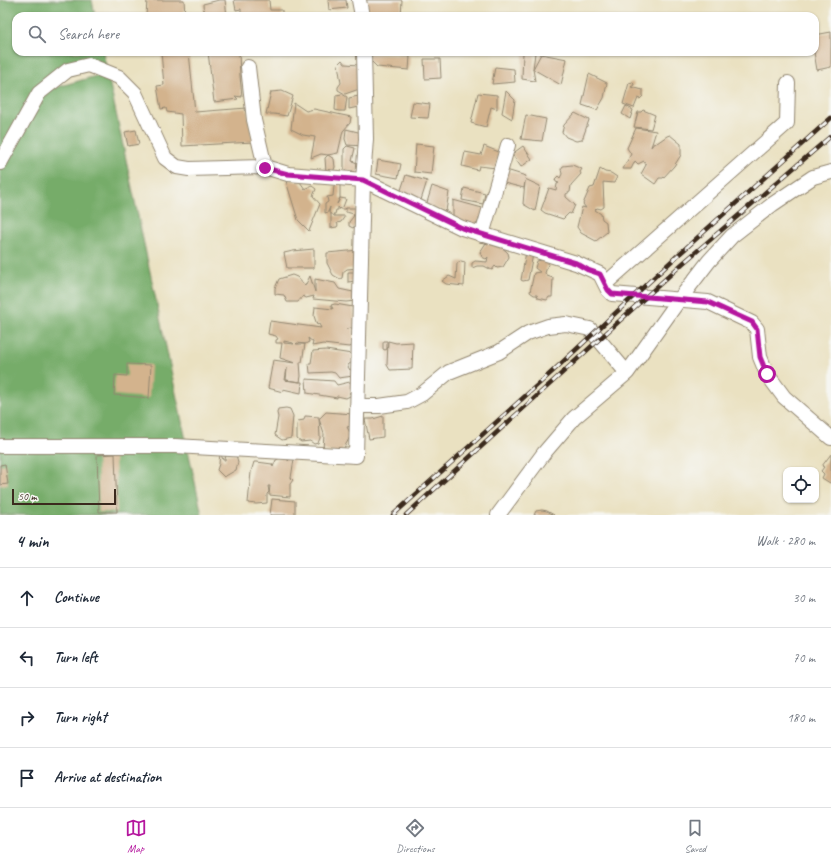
<!DOCTYPE html>
<meta charset="utf-8">
<style>
body{margin:0;font-family:Caveat,sans-serif;background:#f6f6f7;color:#1f2937}
.controls{position:absolute;right:12px;bottom:12px;display:grid;overflow:hidden;border-radius:8px;box-shadow:0 1px 3px #0004}
.controls button{width:36px;height:36px;display:grid;place-items:center;padding:0;border:0;border-bottom:1px solid #e0e1e3;background:#fff;color:#1f2937;font:20px sans-serif}
.scale{position:absolute;left:12px;bottom:10px;width:104px;box-sizing:border-box;padding-left:4px;border:2px solid #3b2a1e;border-top:0;font-size:11px;line-height:14px;white-space:nowrap;color:#3b2a1e;-webkit-text-stroke:3px #f6f6f2;paint-order:stroke}
.stop{position:absolute;width:12px;height:12px;margin:-9px;border:3px solid #b5179e;border-radius:50%;background:#fff}
.stop.end{background:#b5179e;border-color:#fff;box-shadow:0 1px 4px #0008}
.list{margin:0;padding:0;list-style:none}
h2{display:flex;justify-content:space-between;align-items:center;height:52px;margin:0;padding:0 16px;font-size:17px}
h2 small{font-size:13px;font-weight:400;color:#747a83}
.list li{display:grid;grid-template-columns:26px 1fr auto;gap:12px;align-items:center;box-sizing:border-box;height:60px;padding:0 16px;border-top:1px solid #e0e1e3}
.list b{display:block;font-size:15px;white-space:nowrap}
.list em{font-size:13px;font-style:normal;color:#747a83}
.icon{flex:none;width:22px;height:22px;fill:none;stroke:currentColor;stroke-width:2;stroke-linecap:round;stroke-linejoin:round}
.map{position:relative;flex:none;width:831px;height:515px;overflow:hidden}
.search{position:absolute;background:#fff;box-shadow:0 1px 3px #0004;left:12px;right:12px;top:12px;height:44px;display:flex;align-items:center;gap:10px;box-sizing:border-box;padding:0 14px;border-radius:12px;color:#747a83;font-size:15px}
.sheet{height:292px;background:#fff}
nav{display:flex;justify-content:space-around;align-items:center;box-sizing:border-box;height:56px;border-top:1px solid #e0e1e3;background:#fff;font-size:11px;color:#747a83}
nav a{display:grid;justify-items:center;gap:2px}
nav .on{color:#b5179e}
.map>svg:first-child{display:block}
</style>
<div class="map">
<svg width="831" height="515" viewBox="0 0 831 515">
<rect width="100%" height="100%" fill="#f6f6f2"/>
<filter id="ink" filterUnits="userSpaceOnUse"><feTurbulence type="fractalNoise" baseFrequency=".025" numOctaves="2"/><feDisplacementMap in="SourceGraphic" scale="8" xChannelSelector="R" yChannelSelector="G"/><feConvolveMatrix kernelMatrix="1 2 1 2 8 2 1 2 1" color-interpolation-filters="sRGB"/></filter>
<filter id="wash" filterUnits="userSpaceOnUse"><feTurbulence type="fractalNoise" baseFrequency=".012" numOctaves="4" result="noise"/><feDisplacementMap in="SourceGraphic" scale="16" xChannelSelector="R" yChannelSelector="G"/><feGaussianBlur stdDeviation="0.9" result="paint"/><feColorMatrix in="noise" values="0 0 0 0 0 0 0 0 0 0 0 0 0 0 0 0 0 1.4 0 .05"/><feComposite in="paint" operator="in"/></filter>
<g filter="url(#wash)">
<rect width="100%" height="100%" fill="#eae1c1"/>
<path fill="#76ac69" stroke="#586b44" fill-rule="evenodd" d="M0,0H92L95,16H16V52H103L202,515H0ZM89,65L107,73L39,92Z"/>
<g id="blocks">
<path fill="#d3b38d" fill-rule="evenodd" d="M147,0H184L185,16H146Z
M219,0H225L227,16H204L203,4Z
M234,0H269L270,10H282V16H241V9L236,10Z
M328,0H346L347,8L329,10Z
M366,0H402L401,16H366Z
M831,32V67L817,70L814,52H815V35Z
M161,52H189L195,112L247,108L253,142L182,146L181,114L167,112L166,108L161,109L157,86L164,85Z
M208,52H239L240,76L242,97L235,96L238,99L214,102Z
M523,52L535,53L533,69L541,54L567,59L561,85L533,69L535,81L522,79Z
M369,54L410,56L409,70L377,67L369,59Z
M424,59H440L441,78L425,79Z
M342,60L345,64L359,65L362,88L345,94L338,90V87L341,83L338,64Z
M495,67L514,69L515,82L492,84Z
M589,74L607,83L604,98L597,110L582,105Z
M633,82L634,85L631,87L643,90V96L640,99L638,98L634,108L623,104L629,83Z
M282,91L293,96L287,116L274,114H266L271,92Z
M506,91L515,100L512,119L502,113Z
M478,93L497,95V109L491,107L486,127L471,123Z
M342,94L347,97L345,111H339L335,110L336,95Z
M363,95V106L349,109V98Z
M413,102L430,104L428,118L410,117Z
M294,103L306,111L314,109L351,117L350,123L343,131L338,153L328,155L334,159L335,167L333,172H326L325,158L328,155L321,154L311,158L315,137L303,135L291,129Z
M626,106L633,110L630,119L622,114Z
M643,110L655,115L651,129L634,127L638,112H641Z
M575,113L589,120L582,140L576,141L566,137L562,132L564,125Z
M526,115L546,119L542,141L521,139Z
M636,128L656,131L651,147L655,142L657,143L667,136L670,135L681,144V155L674,166L663,178H659L655,184L641,174L646,165L644,161L638,164L635,161L631,169H623L631,154L627,148Z
M346,129L362,133L364,146L347,145L345,139Z
M136,130L139,144L128,146L125,132Z
M416,144L434,146L431,174L414,172Z
M347,146L355,148L352,161L360,164L355,178L353,171L345,170L344,167V149Z
M484,146L499,152L496,168L479,166L478,170L462,166L465,152L481,155Z
M523,146L532,159L521,167L512,154Z
M378,160L401,164L398,178L376,174Z
M572,165L582,169L580,172L581,174L571,185L570,192L566,194V197L575,205L571,214L569,213L563,219L545,213L541,210L549,188L556,190L557,184L559,183L556,182L555,179L558,176L560,178L562,174L561,169L563,166Z
M503,169L526,176L525,179L540,186L535,211L523,204L525,181L524,188L500,182Z
M600,169L605,172L611,173L617,177L614,183L603,182L604,207L601,209L597,208L595,210L601,214L602,219L606,222L607,232L596,241L581,233L577,227L582,207L586,208L583,204L590,188L594,187Z
M406,175L427,181L421,200L400,193Z
M290,180L300,182L305,189L312,186L316,189L313,196L320,204L309,231L298,220L286,181Z
M338,184L340,185V198L337,204L340,198L346,199L343,207L345,209H340L338,207V210H336L335,214H333L334,216H345L341,222L337,223L338,225L337,227L331,228V214L329,213L330,207L328,212L325,213V204L328,202L327,197L333,196L334,186Z
M432,186L449,192L446,211L426,206Z
M464,188L485,193L483,204L462,200Z
M453,200L486,209L474,228L453,216Z
M346,208H356L358,222L353,228L349,226V222L353,217L354,214L346,212Z
M488,240L496,242L508,253L509,257L503,267L497,268L495,266L492,270L484,266H477L472,268V263L475,261L487,262L488,257L486,259L482,257L480,252Z
M314,249V268H287L284,253L293,251Z
M359,250L360,268L347,269L343,272L342,278L340,279L333,275L327,263V253Z
M526,252L533,254L528,280L523,281L521,280Z
M542,260L549,261L545,273L547,276L553,278L552,297H549L547,300L538,298L537,295H534L530,292L534,273L540,272L535,268L537,261Z
M461,261L465,262L464,286L446,284L442,281L449,276L456,279L457,263Z
M348,272H357L356,281L348,282Z
M292,275L297,277L305,286L310,276L315,292V279L335,283L339,289L353,292L355,301L346,302L313,299L314,296L306,298L303,296L298,302H287L284,295L275,294V288L279,279Z
M335,304L353,307L356,327L346,329L354,328L353,346L349,347L323,344L312,346L313,342L308,338L309,342L305,344L297,343L296,344H305L302,362H300L301,376L300,382H302L301,393L283,389V392L268,388L273,360L295,363L280,358L282,343H276V340L278,339L276,336L268,334L270,321L321,328L319,324L317,325L314,316L315,307L333,309L331,305ZM284,341L293,343L294,344L284,343ZM287,368L286,380L300,382L285,380Z
M384,341H387V349L385,350L383,349V343Z
M388,341L396,343L413,342L412,369L390,370L387,365Z
M326,350L352,354V362L348,365V367L350,370L352,369L353,376L339,378L335,373L331,372L310,373L309,363H311L313,351Z
M127,364L151,365L149,398L114,395L115,375L127,376Z
M306,379L334,381L337,385L354,381L351,392L349,393L351,394L350,396L346,398L337,396V398L307,393Z
M286,408L290,409L293,416L291,438L282,440L275,435L278,417L277,413L278,409Z
M326,412L353,414L355,425L347,427L351,435L340,455L323,450L324,434L319,419Z
M305,416L319,417L320,438L318,443L314,444L310,441L301,442L297,439V425L298,421L304,420Z
M383,416V437L369,439L365,419H373Z
M220,452L223,460H225L226,454L236,455L238,462L236,470L224,477L217,470L219,464Z
M115,454L117,512H99L97,455Z
M831,454V482L830,483L822,478L824,474L821,471L824,467L822,466Z
M283,457L288,458V461L291,458L294,459L291,478L293,480L290,484V497L269,495L270,486H268L269,492L267,494V503L256,504L248,503L251,472L254,462H257L272,464L273,467L276,460Z
M5,464L8,484L0,485V465Z
M272,499L295,501V515H270Z
M542,510L547,511L554,515H534L536,511Z"/>
</g>
</g>
<g filter="url(#ink)">
<use href="#blocks" fill-opacity="0" stroke="#928670" stroke-width="1"/>
<g fill="none" stroke-linecap="round" stroke-linejoin="round">
<defs>
<path id="minor" d="M359,0L362,16
M248,67L254,120L265,167
M0,163L39,93L68,70L89,65L119,77L135,93L165,158L177,167L189,169L265,167L288,174L363,180L462,228L576,263L600,274L608,290L612,294L708,302L752,323L757,329L760,357L767,374L784,397L831,438
M482,235L508,145
M605,284L787,123L788,83
M627,373L679,300L709,261L732,236L773,204L813,177L831,172
M357,406H379L407,402L422,394L449,372L499,352L528,333L548,326L566,324L590,329L627,373L574,418L544,453L498,515
M0,446H175L356,456L363,180L366,139L364,52"/>
</defs>
<use href="#minor" stroke="#928670" stroke-width="16"/>
<use href="#minor" stroke="#fff" stroke-width="14"/>
<defs>
<path id="rail" d="M393,515L553,371L677,256L831,118
M406,515L682,264L831,136"/>
</defs>
<use href="#rail" stroke="#3b2a1e" stroke-width="4.5"/>
<use href="#rail" stroke="#f6f6f2" stroke-width="3" stroke-dasharray="9" stroke-linecap="butt"/>
</g>
</g>
<g fill="none" stroke-linecap="round" stroke-linejoin="round" filter="url(#ink)">
<path stroke="#b5179e" stroke-width="5" d="M265,168L288,174L363,180L462,228L576,263L588,270L600,274L608,290L612,294L708,302L752,322L757,329L760,357L767,374"/>
</g>
</svg>
<div class="controls">
<button><svg class="icon" aria-label="locate" viewBox="0 0 24 24"><circle cx="12" cy="12" r="6"/><path d="M12 2v4M12 18v4M2 12h4M18 12h4"/></svg></button>
</div>
<div class="scale">50 m</div>
<div class="stop" style="left:767px;top:374px"></div>
<div class="stop end" style="left:265px;top:168px"></div>
<div class="search"><svg class="icon" aria-label="search" viewBox="0 0 24 24"><circle cx="10" cy="10" r="6"/><path d="M15 15l6 6"/></svg>Search here</div>
</div>
<section class="sheet">
<h2>4 min<small>Walk · 280 m</small></h2>
<ul class="list">
<li><svg class="icon" aria-label="ahead" viewBox="0 0 24 24"><path d="M12 20V5M6 11l6-6 6 6"/></svg><div><b>Continue</b></div><em>30 m</em></li>
<li><svg class="icon" aria-label="left" viewBox="0 0 24 24"><path d="M17 20v-9H6M10 6l-5 5 5 5"/></svg><div><b>Turn left</b></div><em>70 m</em></li>
<li><svg class="icon" aria-label="right" viewBox="0 0 24 24"><path d="M7 20v-9h11M14 6l5 5-5 5"/></svg><div><b>Turn right</b></div><em>180 m</em></li>
<li><svg class="icon" aria-label="arrive" viewBox="0 0 24 24"><path d="M6 21V4h12l-3 4 3 4H6"/></svg><div><b>Arrive at destination</b></div></li>
</ul>
</section>
<nav>
<a class="on"><svg class="icon" aria-label="map" viewBox="0 0 24 24"><path d="M3 6l6-2 6 2 6-2v14l-6 2-6-2-6 2zM9 4v14M15 6v14"/></svg>Map</a>
<a><svg class="icon" aria-label="directions" viewBox="0 0 24 24"><path d="M12 3l9 9-9 9-9-9zM9 14v-3h6M13 9l2 2-2 2"/></svg>Directions</a>
<a><svg class="icon" aria-label="saved" viewBox="0 0 24 24"><path d="M7 4h10v16l-5-4-5 4z"/></svg>Saved</a>
</nav>
